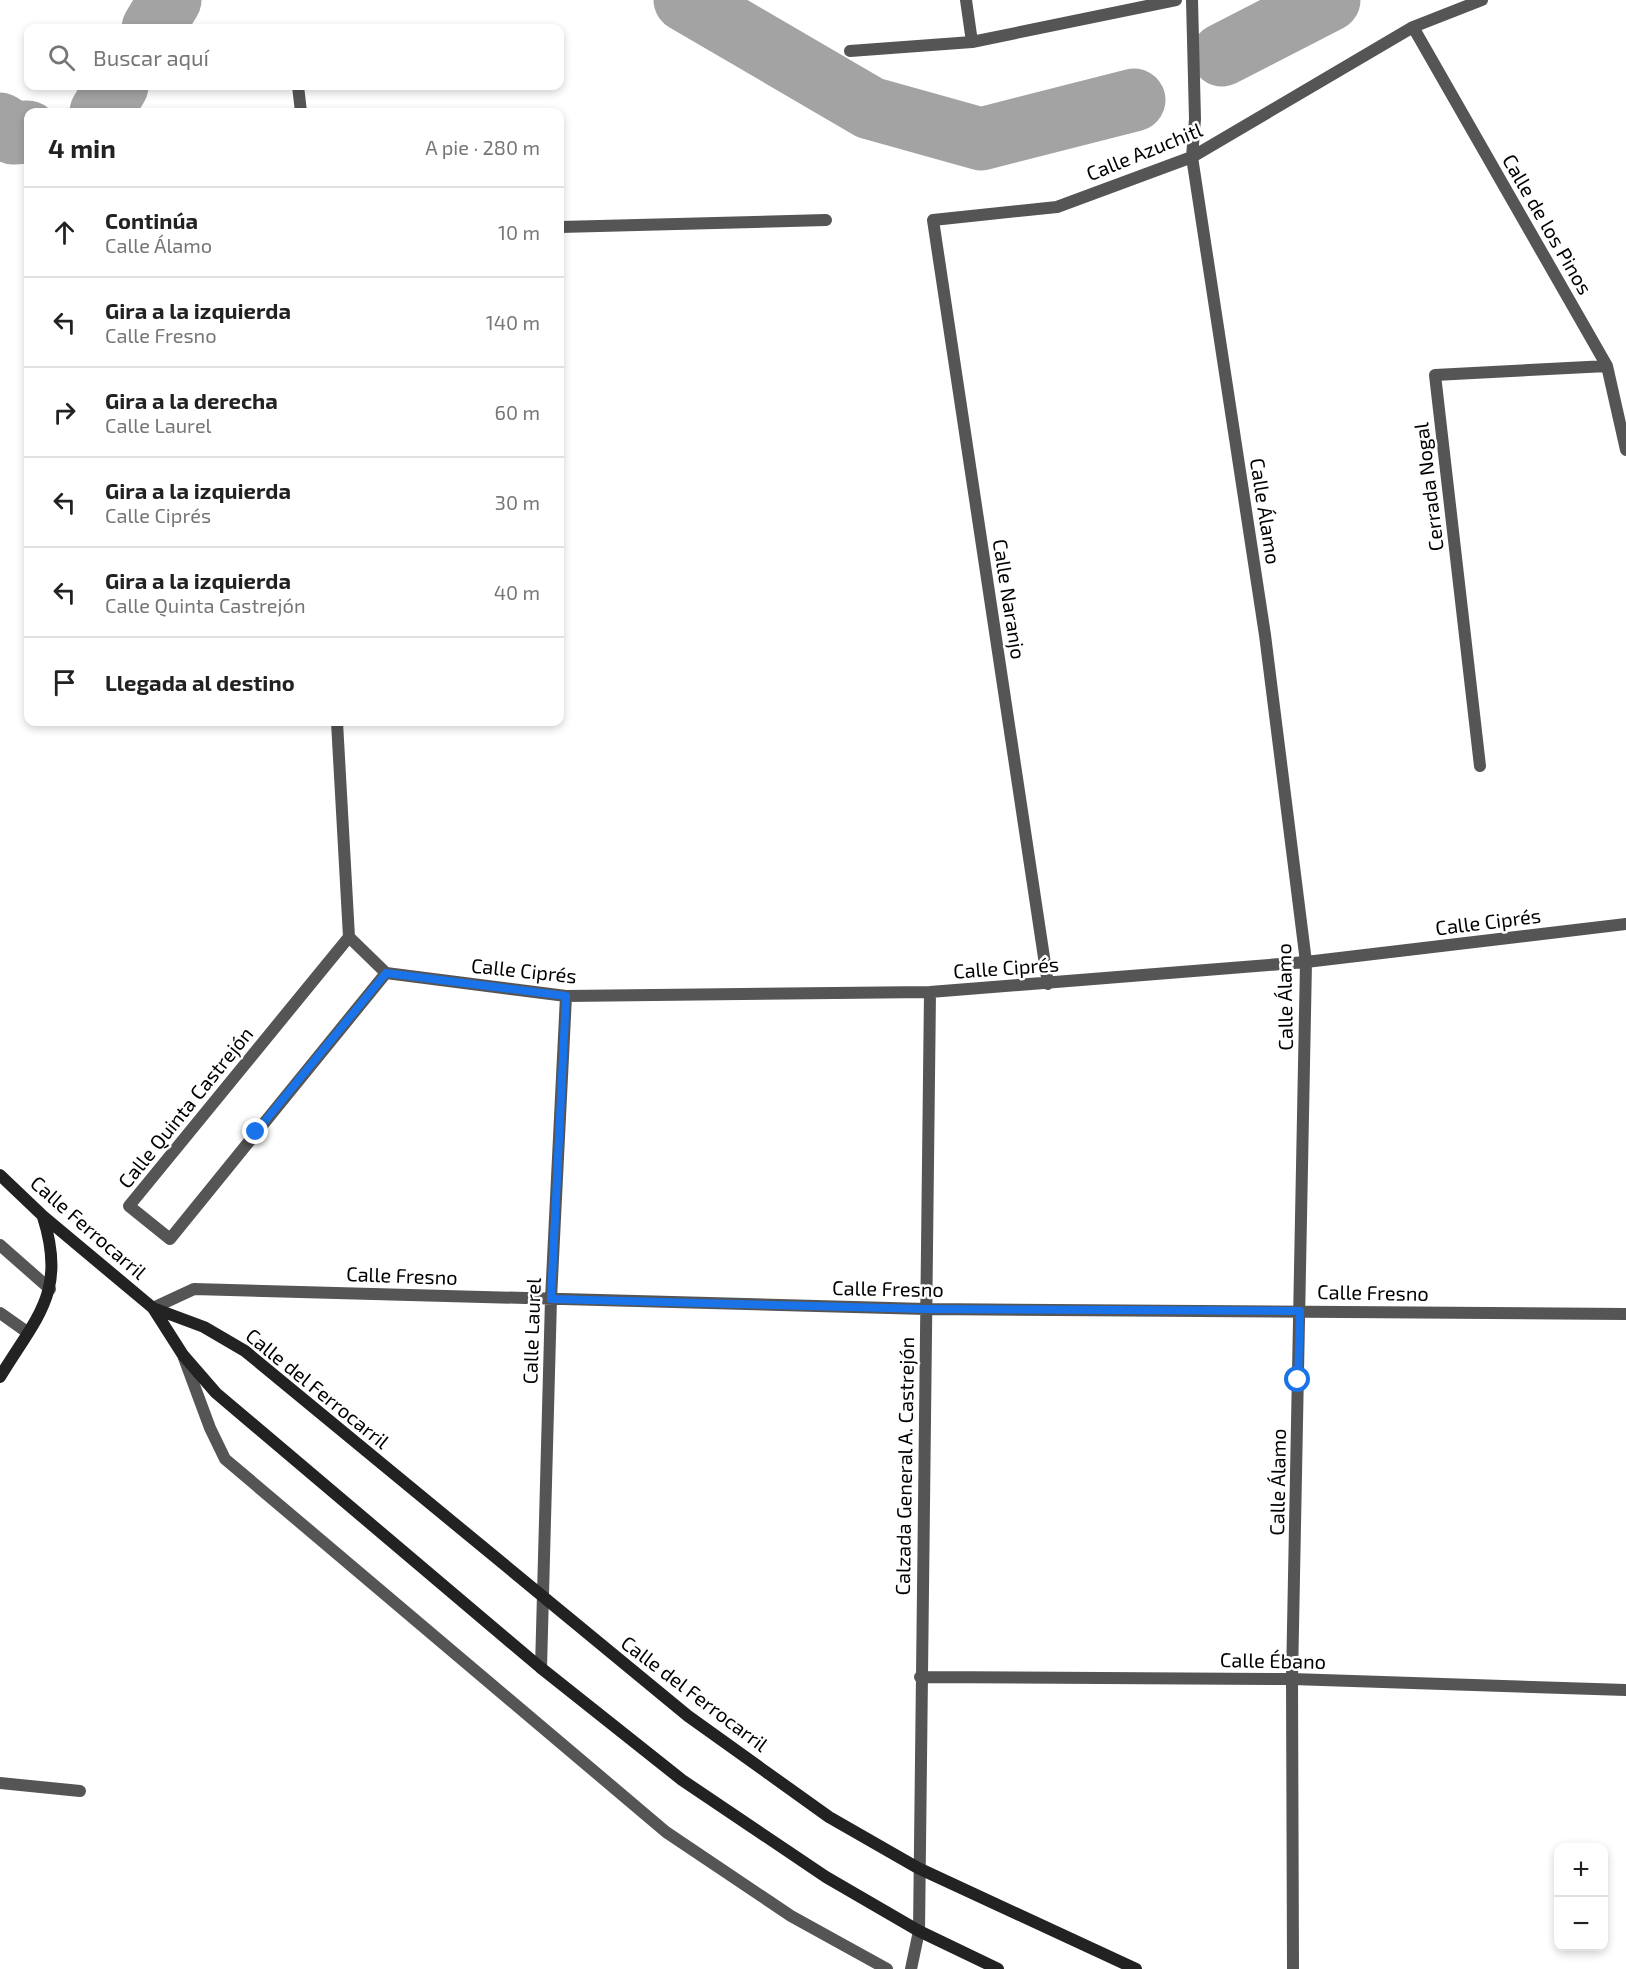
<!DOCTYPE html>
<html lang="es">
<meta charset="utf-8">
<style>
body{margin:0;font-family:"Exo 2",sans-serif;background:#f2f2f2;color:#222}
.controls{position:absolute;right:18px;bottom:18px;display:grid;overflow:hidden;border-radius:12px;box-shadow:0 3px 9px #0003}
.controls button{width:54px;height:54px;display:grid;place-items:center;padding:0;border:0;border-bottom:2px solid #e0e0e0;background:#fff;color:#222;font:30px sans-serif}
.stop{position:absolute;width:18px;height:18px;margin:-14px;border:4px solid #1a73e8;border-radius:50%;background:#fff}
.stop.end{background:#1a73e8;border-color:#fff;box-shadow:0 2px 6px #0008}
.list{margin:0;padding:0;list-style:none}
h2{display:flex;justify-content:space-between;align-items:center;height:78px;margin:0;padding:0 24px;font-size:26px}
h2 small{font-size:20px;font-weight:400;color:#767676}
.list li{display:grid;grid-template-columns:39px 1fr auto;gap:18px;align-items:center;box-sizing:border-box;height:90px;padding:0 24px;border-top:2px solid #e0e0e0}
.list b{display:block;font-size:22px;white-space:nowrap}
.list p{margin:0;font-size:20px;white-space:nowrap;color:#767676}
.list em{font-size:20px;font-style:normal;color:#767676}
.icon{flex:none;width:33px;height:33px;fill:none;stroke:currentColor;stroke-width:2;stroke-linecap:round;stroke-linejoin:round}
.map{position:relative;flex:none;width:1626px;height:1969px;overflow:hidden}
.search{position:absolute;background:#fff;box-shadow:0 3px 9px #0003;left:24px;top:24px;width:540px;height:66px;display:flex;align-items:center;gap:15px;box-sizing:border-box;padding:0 21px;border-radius:12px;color:#767676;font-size:22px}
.panel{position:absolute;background:#fff;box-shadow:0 3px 9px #0003;left:24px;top:108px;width:540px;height:618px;border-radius:12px}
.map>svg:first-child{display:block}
</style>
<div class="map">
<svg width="1626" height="1969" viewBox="0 0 1626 1969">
<rect width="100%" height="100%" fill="#fff"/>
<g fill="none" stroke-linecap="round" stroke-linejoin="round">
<path stroke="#a3a3a3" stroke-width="63" d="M685,0L870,108L981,139L1134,100
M153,28L170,0
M1222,55L1329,0
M101,112L117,86
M0,124L13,133L28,132"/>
<path stroke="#555" stroke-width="12" d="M0,1783L80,1791"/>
<path stroke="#555" stroke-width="12" d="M966,0L972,42
M1192,0L1195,119L1192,157L1265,635L1306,962L1292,1679L1293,1969
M1413,27L1607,366L1626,450
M850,51L972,42L1176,0
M298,86L301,112
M560,227L826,220
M337,722L349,937L386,973
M1480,766L1435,375L1607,366
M349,937L129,1206L170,1239L386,973
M386,973L566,996L930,992L1306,962L1626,924
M1048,984L933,220L1057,207L1192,157L1413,27L1482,0
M0,1245L50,1289
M153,1308L194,1289L926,1309L1626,1314
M0,1313L27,1332
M184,1358L210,1428L225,1459L666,1832L791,1916L887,1969
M541,1668L551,1299L566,996
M920,1677L1292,1679L1626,1690
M911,1969L919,1931L930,992"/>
<path stroke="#222" stroke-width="12" d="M0,1175L43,1216L153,1308L183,1355L216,1393L541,1668L682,1780L826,1877L919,1931L998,1969
M153,1308L204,1327L245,1351L688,1716L829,1817L918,1868L1136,1969
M0,1377C37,1316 67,1292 43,1217"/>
</g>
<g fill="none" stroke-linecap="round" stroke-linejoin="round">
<path stroke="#1a73e8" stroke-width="8" d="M256,1132L386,973L566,996L551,1299L926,1309L1300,1311L1298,1380"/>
</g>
<g text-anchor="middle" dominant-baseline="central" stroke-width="5" stroke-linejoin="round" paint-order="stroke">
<g font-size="20" fill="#000" stroke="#fff">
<text transform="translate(1144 151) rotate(-22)">Calle Azuchitl</text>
<text transform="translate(1548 224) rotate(60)">Calle de los Pinos</text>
<text transform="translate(1428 487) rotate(-97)">Cerrada Nogal</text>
<text transform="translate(1266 511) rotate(81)">Calle Álamo</text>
<text transform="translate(1010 599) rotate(81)">Calle Naranjo</text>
<text transform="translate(1488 921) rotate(-7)">Calle Ciprés</text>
<text transform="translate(1006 967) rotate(-4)">Calle Ciprés</text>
<text transform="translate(524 970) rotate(6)">Calle Ciprés</text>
<text transform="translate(1284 997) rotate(-91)">Calle Álamo</text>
<text transform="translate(185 1107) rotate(-51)">Calle Quinta Castrejón</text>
<text transform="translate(89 1227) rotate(41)">Calle Ferrocarril</text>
<text transform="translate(402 1275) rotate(2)">Calle Fresno</text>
<text transform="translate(888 1288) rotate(1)">Calle Fresno</text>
<text transform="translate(1373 1292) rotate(1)">Calle Fresno</text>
<text transform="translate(531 1331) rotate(-88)">Calle Laurel</text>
<text transform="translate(318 1388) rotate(39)">Calle del Ferrocarril</text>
<text transform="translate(904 1466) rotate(-89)">Calzada General A. Castrejón</text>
<text transform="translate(1277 1482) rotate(-89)">Calle Álamo</text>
<text transform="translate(1273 1660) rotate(1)">Calle Ébano</text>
<text transform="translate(695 1693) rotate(37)">Calle del Ferrocarril</text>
</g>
</g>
</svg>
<div class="controls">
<button>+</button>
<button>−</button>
</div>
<div class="stop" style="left:1298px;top:1380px"></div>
<div class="stop end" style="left:256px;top:1132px"></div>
<div class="search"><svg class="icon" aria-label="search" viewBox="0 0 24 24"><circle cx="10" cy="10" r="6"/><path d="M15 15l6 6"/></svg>Buscar aquí</div>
<section class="panel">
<h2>4 min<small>A pie · 280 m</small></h2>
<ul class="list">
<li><svg class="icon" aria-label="ahead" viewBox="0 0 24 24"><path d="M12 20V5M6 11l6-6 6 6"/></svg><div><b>Continúa</b><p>Calle Álamo</p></div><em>10 m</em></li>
<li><svg class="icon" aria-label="left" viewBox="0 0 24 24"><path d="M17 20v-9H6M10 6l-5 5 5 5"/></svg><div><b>Gira a la izquierda</b><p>Calle Fresno</p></div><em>140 m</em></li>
<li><svg class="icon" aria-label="right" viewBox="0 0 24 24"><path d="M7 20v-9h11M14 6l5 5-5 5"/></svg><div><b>Gira a la derecha</b><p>Calle Laurel</p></div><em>60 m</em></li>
<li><svg class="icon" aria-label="left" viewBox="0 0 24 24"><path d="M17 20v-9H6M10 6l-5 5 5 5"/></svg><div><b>Gira a la izquierda</b><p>Calle Ciprés</p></div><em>30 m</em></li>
<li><svg class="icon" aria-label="left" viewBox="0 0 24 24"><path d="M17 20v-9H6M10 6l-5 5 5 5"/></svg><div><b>Gira a la izquierda</b><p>Calle Quinta Castrejón</p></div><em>40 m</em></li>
<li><svg class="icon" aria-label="arrive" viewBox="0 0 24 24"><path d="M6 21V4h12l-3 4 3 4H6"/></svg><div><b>Llegada al destino</b></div></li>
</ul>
</section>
</div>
